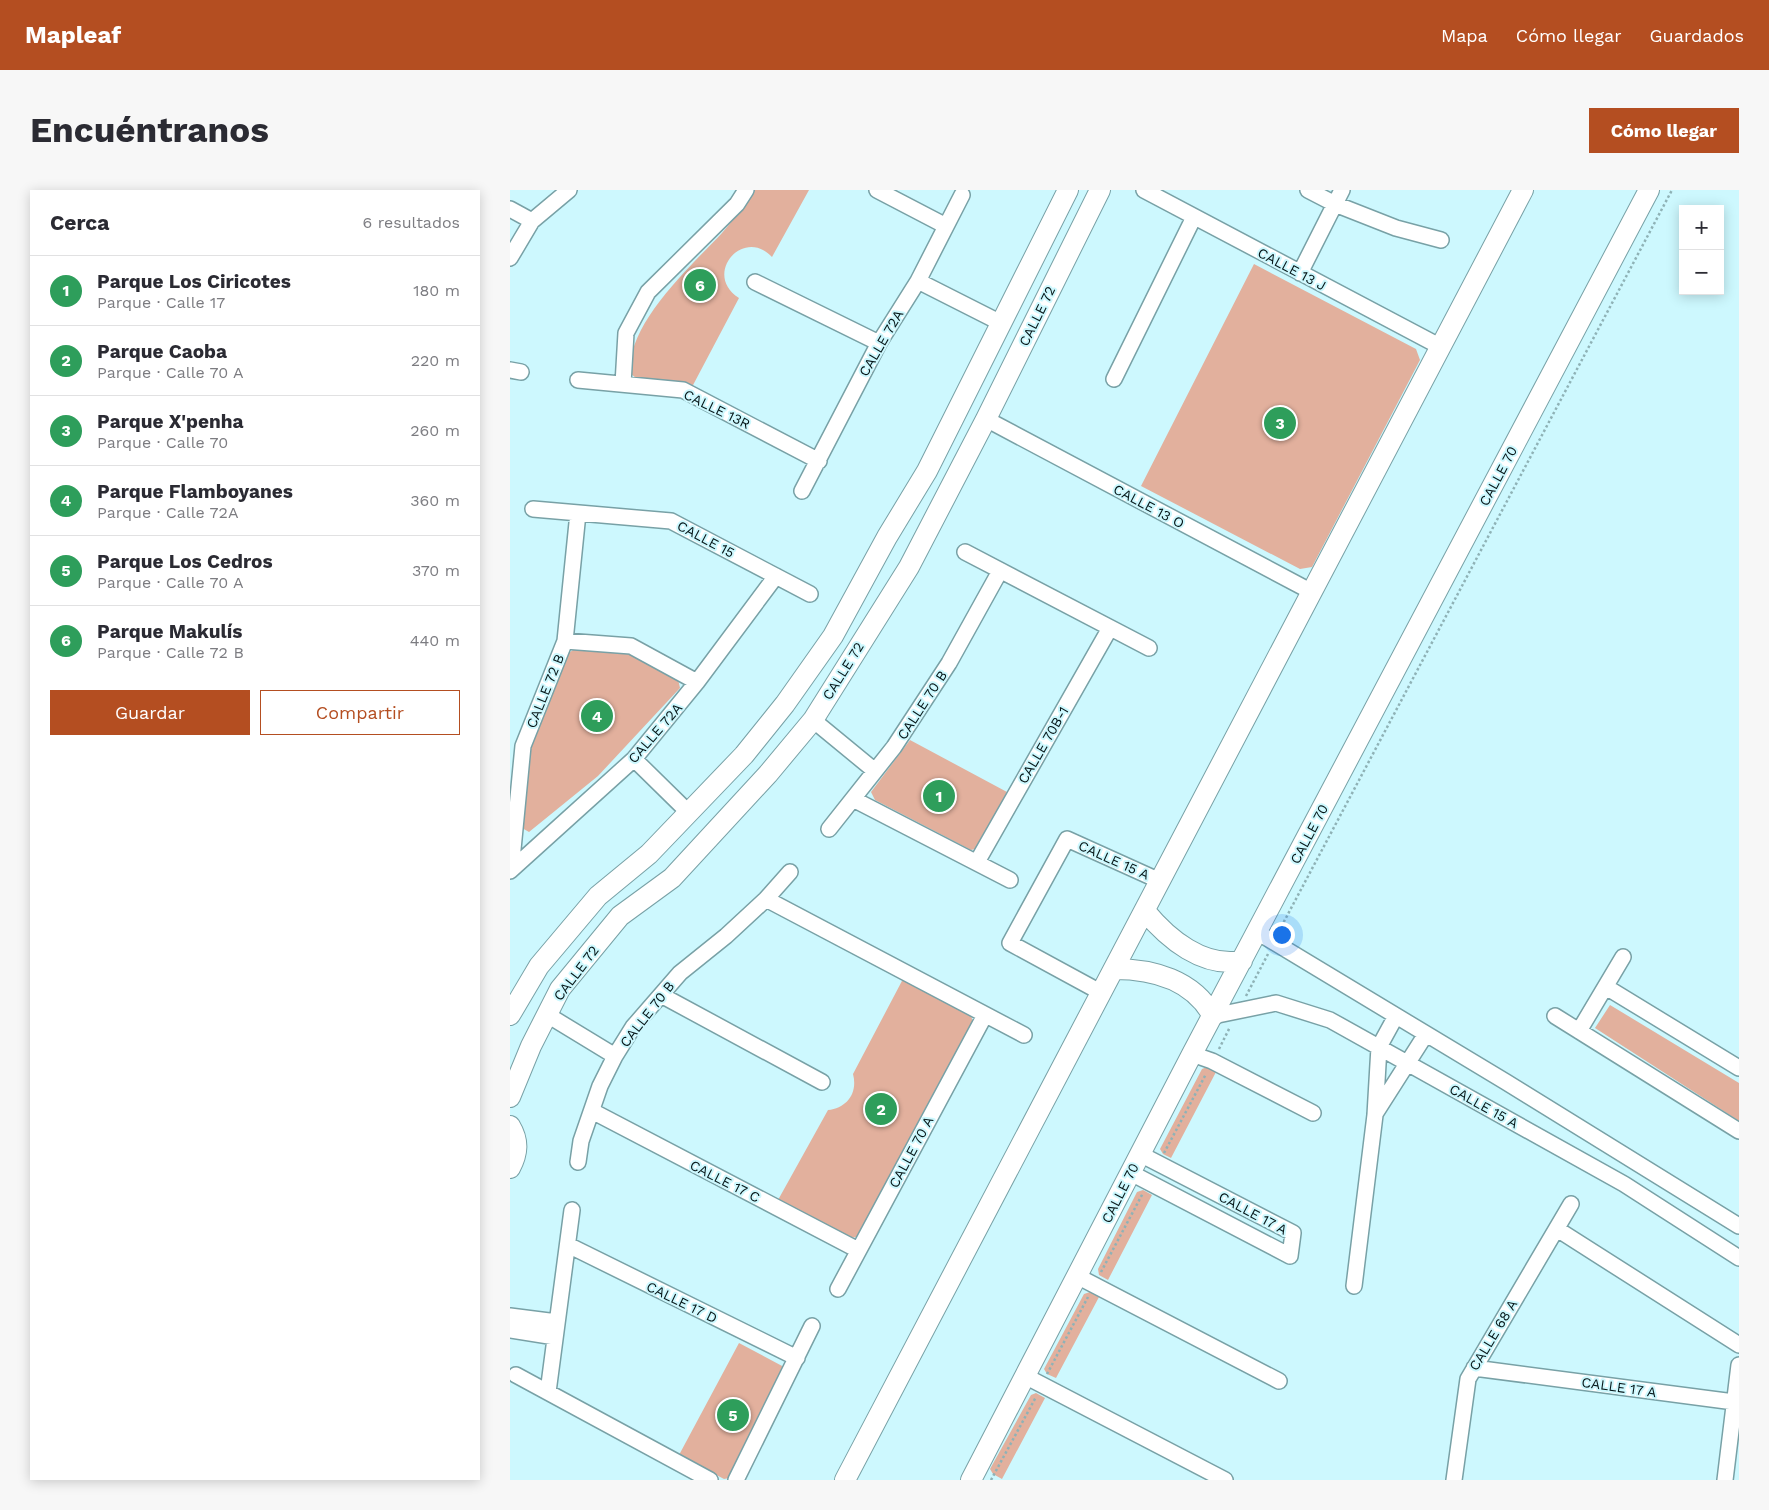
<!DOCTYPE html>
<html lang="es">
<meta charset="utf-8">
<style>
body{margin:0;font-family:"Work Sans",sans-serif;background:#f7f7f7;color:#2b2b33}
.controls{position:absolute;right:15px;top:15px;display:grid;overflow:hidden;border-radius:0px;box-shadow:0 2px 12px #0003}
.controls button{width:45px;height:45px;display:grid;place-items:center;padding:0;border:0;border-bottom:1px solid #e1e1e2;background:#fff;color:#2b2b33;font:25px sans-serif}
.you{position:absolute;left:771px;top:744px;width:18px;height:18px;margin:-12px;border:4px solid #fff;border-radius:50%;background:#1a73e8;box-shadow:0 0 0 8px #1a73e833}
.badge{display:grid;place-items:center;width:32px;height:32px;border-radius:50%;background:#b44e21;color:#fff;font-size:16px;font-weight:700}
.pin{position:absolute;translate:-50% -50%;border:2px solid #fff;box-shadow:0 1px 5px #0006}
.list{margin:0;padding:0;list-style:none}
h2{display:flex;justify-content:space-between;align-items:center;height:65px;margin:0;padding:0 20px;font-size:21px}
h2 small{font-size:16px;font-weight:400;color:#7c7c81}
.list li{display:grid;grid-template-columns:32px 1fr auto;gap:15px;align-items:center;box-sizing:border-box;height:70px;padding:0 20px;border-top:1px solid #e1e1e2}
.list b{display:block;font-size:19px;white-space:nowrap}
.list p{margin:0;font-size:16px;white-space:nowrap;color:#7c7c81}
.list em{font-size:16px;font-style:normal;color:#7c7c81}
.actions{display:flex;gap:10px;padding:15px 20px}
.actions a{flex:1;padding:11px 0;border:1px solid #b44e21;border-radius:0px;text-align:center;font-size:18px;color:#b44e21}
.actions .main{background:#b44e21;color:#fff}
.map{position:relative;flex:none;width:1229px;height:1290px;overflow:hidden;border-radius:0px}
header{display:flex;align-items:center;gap:30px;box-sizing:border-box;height:70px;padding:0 25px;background:#b44e21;color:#fff}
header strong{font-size:24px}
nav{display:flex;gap:28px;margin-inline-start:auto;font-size:18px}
.intro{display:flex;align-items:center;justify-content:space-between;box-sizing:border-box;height:120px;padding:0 30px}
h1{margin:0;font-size:35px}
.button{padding:12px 22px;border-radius:0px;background:#b44e21;color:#fff;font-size:18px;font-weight:700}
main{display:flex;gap:30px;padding:0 30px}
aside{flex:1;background:#fff;border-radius:0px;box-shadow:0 2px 12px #0003}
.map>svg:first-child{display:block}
</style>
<header>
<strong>Mapleaf</strong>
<nav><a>Mapa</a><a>Cómo llegar</a><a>Guardados</a></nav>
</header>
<div class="intro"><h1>Encuéntranos</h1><a class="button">Cómo llegar</a></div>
<main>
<aside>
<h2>Cerca<small>6 resultados</small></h2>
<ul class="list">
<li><span class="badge" style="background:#2e9e5b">1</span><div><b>Parque Los Ciricotes</b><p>Parque · Calle 17</p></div><em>180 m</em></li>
<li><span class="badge" style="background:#2e9e5b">2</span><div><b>Parque Caoba</b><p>Parque · Calle 70 A</p></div><em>220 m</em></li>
<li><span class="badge" style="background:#2e9e5b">3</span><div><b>Parque X'penha</b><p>Parque · Calle 70</p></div><em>260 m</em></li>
<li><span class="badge" style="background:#2e9e5b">4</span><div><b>Parque Flamboyanes</b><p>Parque · Calle 72A</p></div><em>360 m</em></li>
<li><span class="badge" style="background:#2e9e5b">5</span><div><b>Parque Los Cedros</b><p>Parque · Calle 70 A</p></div><em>370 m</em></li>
<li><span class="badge" style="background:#2e9e5b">6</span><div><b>Parque Makulís</b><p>Parque · Calle 72 B</p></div><em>440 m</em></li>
</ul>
<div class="actions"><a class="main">Guardar</a><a>Compartir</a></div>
</aside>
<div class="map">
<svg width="1229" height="1290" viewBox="0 0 1229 1290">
<rect width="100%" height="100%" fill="#cdf8fe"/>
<path fill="#e2b09d" d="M245,0H299L262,67C233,36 192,85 229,108L182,197L165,192L126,188L121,184C114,136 182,75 212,43C224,29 235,15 245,0Z
M744,74L906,159L910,170L802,377L790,379L631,296Z
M66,458L120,463L168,489L170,498L88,586L19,642L12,638L20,555L57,464Z
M400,550L497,602L469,658L461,660L365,610L361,602Z
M393,789L461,825L463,833L350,1046L342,1048L268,1010L318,920C337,918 348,903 343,884Z
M1100,815L1229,893V931L1085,838Z
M697,877L706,882L661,968L653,964L650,959L692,879Z
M633,1000L642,1005L598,1090L589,1085L588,1079L627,1002Z
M580,1102L589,1107L546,1188L537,1184L534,1179L574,1104Z
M229,1153L274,1177L224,1287L214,1289L169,1265Z
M526,1203L535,1208L492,1289L483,1284L480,1279L521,1205Z"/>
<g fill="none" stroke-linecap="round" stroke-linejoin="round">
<defs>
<path id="minor" d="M367,0L436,36
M634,0L931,157
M798,0L825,14L886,38L931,50
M0,19L22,31
M0,68L22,31L59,0
M790,83L832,0
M408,91L491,133
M245,92L369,153
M0,180L11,182
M604,189L684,27
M68,190L173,200L309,271
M113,194L116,143L138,102L227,14L236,0
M476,229L802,402
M292,301L369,153L408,91L452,5
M23,319L161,331L300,404
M455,362L639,458
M55,451L121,456L187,492
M303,530L365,581
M124,569L178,622
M343,609L500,690
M319,639L384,557L439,473L490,381
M467,672L600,438
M1,680L13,556L55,451L68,323
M0,681L124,569L187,492L266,386
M256,709L514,845
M747,742L996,892L1229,1036
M1096,797L1229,878
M592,803L500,753L557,649L650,691
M151,805L312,892
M36,824L105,866
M703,826L766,813L820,830L1114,994L1229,1068
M1045,826L1229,941
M1069,841L1113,767
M682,864L702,871L803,923
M82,921L348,1060
M865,924L916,844
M68,972L71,951L90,896L105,866L123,837L170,783L216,746L256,709L280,682
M621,983L780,1066L783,1043L630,964
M1047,1039L1229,1155
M58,1055L287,1168
M567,1086L769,1191
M844,1096L865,925L869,857L886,826
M328,1099L475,825
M0,1126L47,1132
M0,1140L45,1147
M964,1178L1224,1212
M6,1185L200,1290
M515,1186L715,1290
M38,1202L62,1020
M226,1290L302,1136
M944,1290L958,1189L1061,1014
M1215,1290L1229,1175"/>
<path id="major" d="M635,721C658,749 693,778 732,771
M604,779C643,779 683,790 703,826
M0,825L29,776L88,706L139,664L234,565L275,514L323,446L377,347L417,281L558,0
M0,907L21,856L50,799L110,726L162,688L258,584L303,530L399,377L476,229L590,0
M0,936C9,951 8,963 0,978
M335,1290L1013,0
M461,1290L682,864L1139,0"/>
</defs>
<use href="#minor" stroke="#78a1a6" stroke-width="18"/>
<use href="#major" stroke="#78a1a6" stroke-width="22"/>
<path stroke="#8fb2b6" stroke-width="2.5" stroke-dasharray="2.5 2.5" stroke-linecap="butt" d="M769,741L1162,0
M736,806L758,764
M709,859L720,837
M654,963L696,884
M591,1082L633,1003
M537,1184L578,1107
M481,1290L526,1207"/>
<use href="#minor" stroke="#fff" stroke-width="15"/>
<use href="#major" stroke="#fff" stroke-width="20"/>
</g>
<g text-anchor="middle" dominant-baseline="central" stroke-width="4" stroke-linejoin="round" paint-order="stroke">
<g font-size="14" fill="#051517" stroke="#cdf8fe">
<text transform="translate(782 79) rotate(28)">CALLE 13 J</text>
<text transform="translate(527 126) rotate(-64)">CALLE 72</text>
<text transform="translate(371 153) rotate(-60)">CALLE 72A</text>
<text transform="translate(207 219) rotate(26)">CALLE 13R</text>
<text transform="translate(988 286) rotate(-62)">CALLE 70</text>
<text transform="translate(639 316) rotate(28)">CALLE 13 O</text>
<text transform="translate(196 349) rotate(28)">CALLE 15</text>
<text transform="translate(333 481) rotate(-58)">CALLE 72</text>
<text transform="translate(35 501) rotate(-68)">CALLE 72 B</text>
<text transform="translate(412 515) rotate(-57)">CALLE 70 B</text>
<text transform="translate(145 543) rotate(-49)">CALLE 72A</text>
<text transform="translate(533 555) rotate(-60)">CALLE 70B-1</text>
<text transform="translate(799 644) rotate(-62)">CALLE 70</text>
<text transform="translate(604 670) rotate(24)">CALLE 15 A</text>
<text transform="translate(66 783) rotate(-53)">CALLE 72</text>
<text transform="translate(137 824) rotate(-52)">CALLE 70 B</text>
<text transform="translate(974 916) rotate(29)">CALLE 15 A</text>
<text transform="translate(401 962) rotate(-62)">CALLE 70 A</text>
<text transform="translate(215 991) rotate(27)">CALLE 17 C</text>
<text transform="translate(610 1003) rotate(-63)">CALLE 70</text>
<text transform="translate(743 1023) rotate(28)">CALLE 17 A</text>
<text transform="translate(172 1112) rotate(26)">CALLE 17 D</text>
<text transform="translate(983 1145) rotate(-59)">CALLE 68 A</text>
<text transform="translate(1109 1197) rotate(8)">CALLE 17 A</text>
</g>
</g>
</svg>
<div class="controls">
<button>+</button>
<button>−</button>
</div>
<div class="you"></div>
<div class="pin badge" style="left:429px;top:606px;background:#2e9e5b">1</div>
<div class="pin badge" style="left:371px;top:919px;background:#2e9e5b">2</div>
<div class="pin badge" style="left:770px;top:233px;background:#2e9e5b">3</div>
<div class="pin badge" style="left:87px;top:526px;background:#2e9e5b">4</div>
<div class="pin badge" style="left:223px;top:1225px;background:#2e9e5b">5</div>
<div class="pin badge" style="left:190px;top:95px;background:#2e9e5b">6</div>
</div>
</main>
